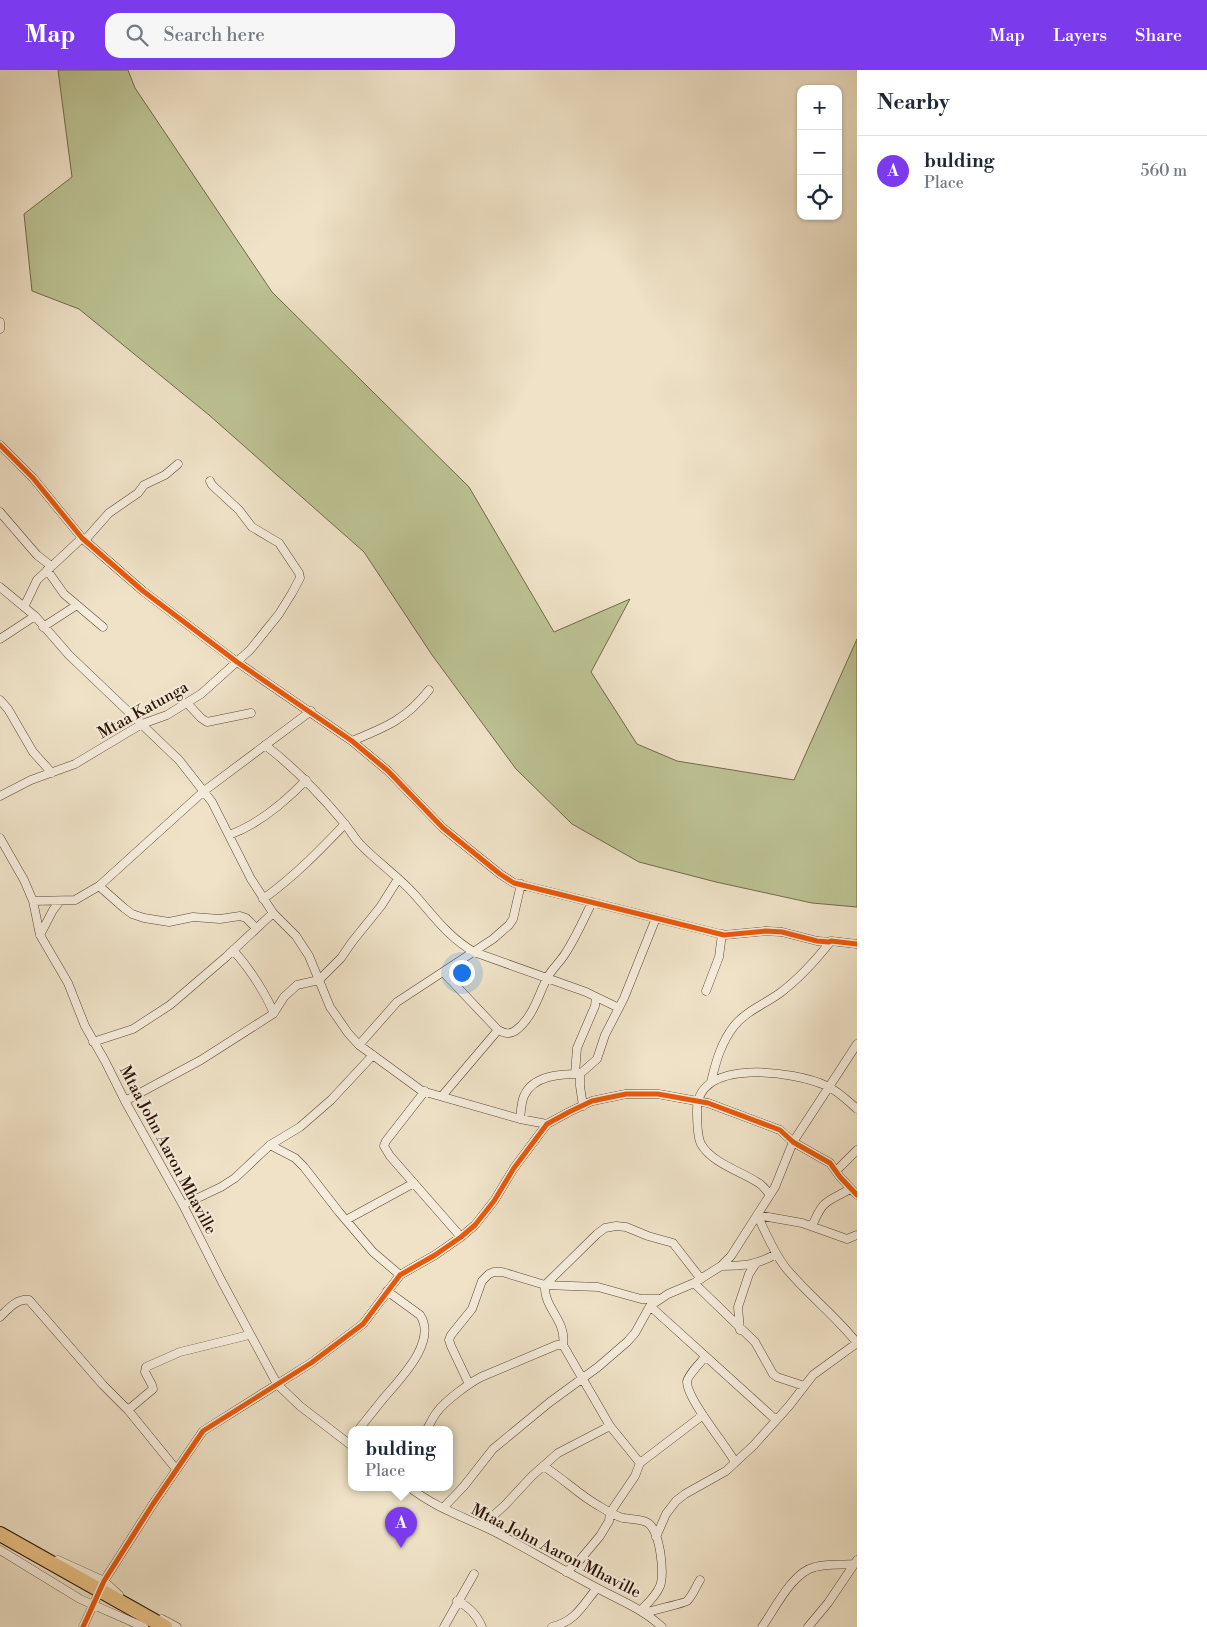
<!DOCTYPE html>
<meta charset="utf-8">
<style>
body{margin:0;font-family:"Libre Bodoni",serif;background:#f6f6f7;color:#1f2937}
.controls{position:absolute;right:15px;top:15px;display:grid;overflow:hidden;border-radius:10px;box-shadow:0 1px 4px #0004}
.controls button{width:45px;height:45px;display:grid;place-items:center;padding:0;border:0;border-bottom:1px solid #e0e1e3;background:#fff;color:#1f2937;font:25px sans-serif}
.you{position:absolute;left:461px;top:902px;width:18px;height:18px;margin:-12px;border:4px solid #fff;border-radius:50%;background:#1a73e8;box-shadow:0 0 0 8px #1a73e833}
.badge{display:grid;place-items:center;width:32px;height:32px;border-radius:50%;background:#7c3aed;color:#fff;font-size:16px;font-weight:700}
.pin{position:absolute;translate:-50% -41px;filter:drop-shadow(0 1px 2px #0008)}
.pin::after{content:'';position:absolute;top:26px;width:18px;height:15px;background:inherit;clip-path:polygon(0 0,100% 0,50% 100%)}
.popup{position:absolute;left:348px;top:1356px;width:105px;height:65px;box-sizing:border-box;display:grid;place-content:center;border-radius:10px;background:#fff;filter:drop-shadow(0 1px 4px #0005);font-size:16px;white-space:nowrap;color:#747a83}
.popup b{font-size:19px;color:#1f2937}
.popup::after{content:'';position:absolute;left:50%;top:100%;margin-left:-10px;border:10px solid transparent;border-top-color:#fff}
.list{margin:0;padding:0;list-style:none}
h2{display:flex;justify-content:space-between;align-items:center;height:65px;margin:0;padding:0 20px;font-size:21px}
h2 small{font-size:16px;font-weight:400;color:#747a83}
.list li{display:grid;grid-template-columns:32px 1fr auto;gap:15px;align-items:center;box-sizing:border-box;height:70px;padding:0 20px;border-top:1px solid #e0e1e3}
.list b{display:block;font-size:19px;white-space:nowrap}
.list p{margin:0;font-size:16px;white-space:nowrap;color:#747a83}
.list em{font-size:16px;font-style:normal;color:#747a83}
.icon{flex:none;width:28px;height:28px;fill:none;stroke:currentColor;stroke-width:2;stroke-linecap:round;stroke-linejoin:round}
.map{position:relative;flex:none;width:857px;height:1557px;overflow:hidden}
header{display:flex;align-items:center;gap:30px;box-sizing:border-box;height:70px;padding:0 25px;background:#7c3aed;color:#fff}
header strong{font-size:24px}
nav{display:flex;gap:28px;margin-inline-start:auto;font-size:18px}
.search{width:350px;height:45px;background:#f6f6f7;display:flex;align-items:center;gap:12px;box-sizing:border-box;padding:0 18px;border-radius:15px;color:#747a83;font-size:19px}
main{display:flex}
aside{flex:1;background:#fff}
.map>svg:first-child{display:block}
</style>
<header>
<strong>Map</strong>
<div class="search"><svg class="icon" aria-label="search" viewBox="0 0 24 24"><circle cx="10" cy="10" r="6"/><path d="M15 15l6 6"/></svg>Search here</div>
<nav><a>Map</a><a>Layers</a><a>Share</a></nav>
</header>
<main>
<div class="map">
<svg width="857" height="1557" viewBox="0 0 857 1557">
<rect width="100%" height="100%" fill="#efe2c7"/>
<filter id="stains"><feTurbulence type="fractalNoise" baseFrequency=".004" numOctaves="4"/><feColorMatrix values="0 0 0 0 .2 0 0 0 0 .09 0 0 0 0 .02 0 0 0 .5 -.17"/></filter>
<radialGradient id="worn" r=".72"><stop offset=".6" stop-color="#630" stop-opacity="0"/><stop offset="1" stop-color="#630" stop-opacity=".3"/></radialGradient>
<path fill="#bcc293" stroke="#736a4a" d="M58,0H128L135,18L272,222L469,417L554,562L630,529L591,602L637,674L677,691L794,710L857,569V837L812,833L716,812L639,792L572,754L516,699L432,585L364,482L209,345L79,239L32,221L24,144L72,107Z"/>
<g fill="none" stroke-linecap="round" stroke-linejoin="round">
<defs>
<path id="minor" d="M0,252V259
M0,375L33,408L82,468L143,521L237,592L352,671L388,701L443,758L500,804L514,813L724,865L766,861L782,862L817,871L829,872L831,871L857,874
M0,442L37,485L51,496
M85,470L109,443L138,423L144,415L165,405L178,394
M47,500L64,524L103,557
M0,517L35,546L69,585L179,690L212,732L251,809L273,843L296,866L309,886L330,937L348,963L359,975L422,1021L520,1049L547,1054
M24,537L37,510L82,468
M43,557L77,535
M0,569L35,546
M0,630L8,639L33,682L52,703
M187,633L201,648L207,652L251,643
M352,671C386,657 405,650 429,620
M265,675C295,698 320,724 344,753C350,760 354,768 360,774C377,792 398,806 414,824C433,845 448,867 474,882L586,922L619,938
M0,726L31,710L75,694L120,667L142,654L167,645L201,624L250,580L279,544L292,523L300,508L299,503L279,473L252,457L239,440L212,415L210,411
M229,765C259,754 284,733 306,710
M0,768L24,810L33,831L40,865L68,913L85,956L105,991L125,1031L183,1135L221,1210L277,1314L300,1336L352,1376
M99,816L124,838L132,844L144,848L169,852L193,847L220,849L240,846L246,848L256,858
M263,829C294,807 319,781 345,754
M33,831L75,830L99,816L204,721L311,641
M40,865L53,840L60,831
M233,880C250,899 263,919 274,943
M443,902L498,960C504,963 509,965 515,961C533,948 538,926 547,908C552,899 560,892 565,884C576,867 584,849 592,832
M706,921L719,887L722,864
M93,972L133,959L170,935L226,887L273,843
M359,975L397,932L493,869L509,855L513,849L521,814
M575,1004L577,978L595,936L596,927
M711,1012C716,991 721,973 734,956C746,941 765,934 780,923C800,908 816,890 831,871
M425,1021L386,1071L384,1076L390,1086L461,1167
M442,1026L498,960
M125,1031L201,990L273,944L284,927L297,915L319,910L341,888L352,872L381,836L398,809
M583,1036L580,1016V1004L597,989L605,965L624,928L656,848
M520,1049C521,1041 521,1033 524,1026C533,1005 561,1004 580,1004
M270,1075L295,1088L304,1097L339,1142L373,1182L400,1205
M836,1101L857,1080
M770,1125C766,1120 763,1115 757,1112C740,1101 712,1093 701,1074C697,1066 697,1050 697,1040C697,987 795,1001 827,1016C838,1021 848,1031 857,1039
M183,1135L221,1117L235,1108L270,1075L300,1057L331,1030L373,985
M757,1145C766,1163 773,1181 785,1197C807,1224 836,1246 857,1273
M757,1145L802,1153L847,1169L857,1165
M346,1150L414,1113
M812,1156C824,1128 826,1133 850,1119
M721,1196C743,1196 757,1195 776,1184
M694,1213L755,1272L773,1304L777,1307L804,1316
M650,1236L776,1350
M0,1247C8,1239 17,1228 29,1230L103,1315L128,1340L176,1399
M740,1260L738,1237L749,1204L756,1193
M563,1275C567,1250 543,1238 545,1215L597,1164L605,1158L616,1156L626,1157L648,1166L673,1173L701,1209
M705,1287C701,1292 687,1306 687,1312C687,1329 725,1374 735,1392
M469,1314L451,1276L449,1270L451,1265L472,1239L482,1211L489,1204L494,1202H502L545,1215L598,1217L641,1229H659
M128,1340L153,1319L152,1315L145,1302L146,1297L180,1282L249,1265
M359,1359C367,1349 375,1339 383,1329C399,1310 438,1272 420,1245L387,1221
M427,1359C430,1354 433,1347 437,1342C445,1331 468,1314 481,1307L557,1275H563L610,1356L640,1393
M543,1396C563,1408 579,1425 599,1436C607,1441 615,1446 623,1448C630,1449 640,1449 646,1452C660,1457 665,1504 660,1516C656,1526 648,1533 641,1540
M409,1417C434,1437 464,1447 493,1461C528,1479 562,1500 597,1518C619,1530 643,1539 662,1557
M443,1438L464,1416L493,1379L550,1332L598,1297L627,1272L635,1263L650,1236L668,1224L694,1213L721,1196L731,1186L775,1117L793,1072L857,974
M482,1456L505,1435L532,1406L558,1383L610,1356
M656,1467L666,1444L676,1431L685,1424L726,1401L754,1375L789,1336L813,1305L857,1273
M0,1480L80,1529L144,1557
M58,1490L104,1511L119,1525
M566,1502L579,1491L600,1466L609,1451L610,1443L635,1406L640,1393L703,1345
M457,1531C470,1537 477,1545 482,1557
M645,1543C653,1540 685,1533 687,1531C693,1525 696,1516 700,1510
M162,1549L177,1557
M83,1557L104,1511L153,1434L203,1361L311,1293L363,1254L400,1205L435,1185L461,1167L475,1155L494,1131L514,1098L547,1054L569,1042L592,1031L626,1024H658L708,1033L780,1060L793,1072L830,1093L840,1107L857,1125
M444,1557L474,1504
M552,1557C576,1551 582,1536 597,1518
M762,1557C775,1539 792,1502 815,1497C827,1494 841,1495 854,1494
M808,1557L828,1533L857,1490"/>
<path id="trunk" d="M0,1464L165,1557"/>
</defs>
<use href="#minor" stroke="#5b4633" stroke-width="9"/>
<use href="#trunk" stroke="#2a1202" stroke-width="16"/>
<use href="#minor" stroke="#f5ecdb" stroke-width="8"/>
<use href="#trunk" stroke="#e8c184" stroke-width="14"/>
<defs>
<path id="cycleway" d="M0,375L33,408L82,468L143,521L237,592L352,671L388,701L443,758L500,804L514,813L724,865L766,861L782,862L817,871L829,872L831,871L857,874
M83,1557L104,1511L153,1434L203,1361L311,1293L363,1254L400,1205L435,1185L461,1167L475,1155L494,1131L514,1098L547,1054L569,1042L592,1031L626,1024H658L708,1033L780,1060L793,1072L830,1093L840,1107L857,1125"/>
</defs>
<use href="#cycleway" stroke="#f5ecdb" stroke-width="8"/>
<use href="#cycleway" stroke="#e8590c" stroke-width="5"/>
</g>
<g text-anchor="middle" dominant-baseline="central" stroke-width="4.5" stroke-linejoin="round" paint-order="stroke">
<g font-size="16" fill="#2a1202" stroke="#f5ecdb">
<text transform="translate(143 640) rotate(-29)">Mtaa Katunga</text>
<text transform="translate(168 1080) rotate(62)">Mtaa John Aaron Mhaville</text>
<text transform="translate(556 1481) rotate(27)">Mtaa John Aaron Mhaville</text>
</g>
</g>
<rect width="100%" height="100%" filter="url(#stains)"/>
<rect width="100%" height="100%" fill="url(#worn)"/>
</svg>
<div class="controls">
<button>+</button>
<button>−</button>
<button><svg class="icon" aria-label="locate" viewBox="0 0 24 24"><circle cx="12" cy="12" r="6"/><path d="M12 2v4M12 18v4M2 12h4M18 12h4"/></svg></button>
</div>
<div class="you"></div>
<div class="pin badge" style="left:401px;top:1478px">A</div>
<div class="popup"><b>bulding</b>Place</div>
</div>
<aside>
<h2>Nearby<small></small></h2>
<ul class="list">
<li><span class="badge">A</span><div><b>bulding</b><p>Place</p></div><em>560 m</em></li>
</ul>
</aside>
</main>
